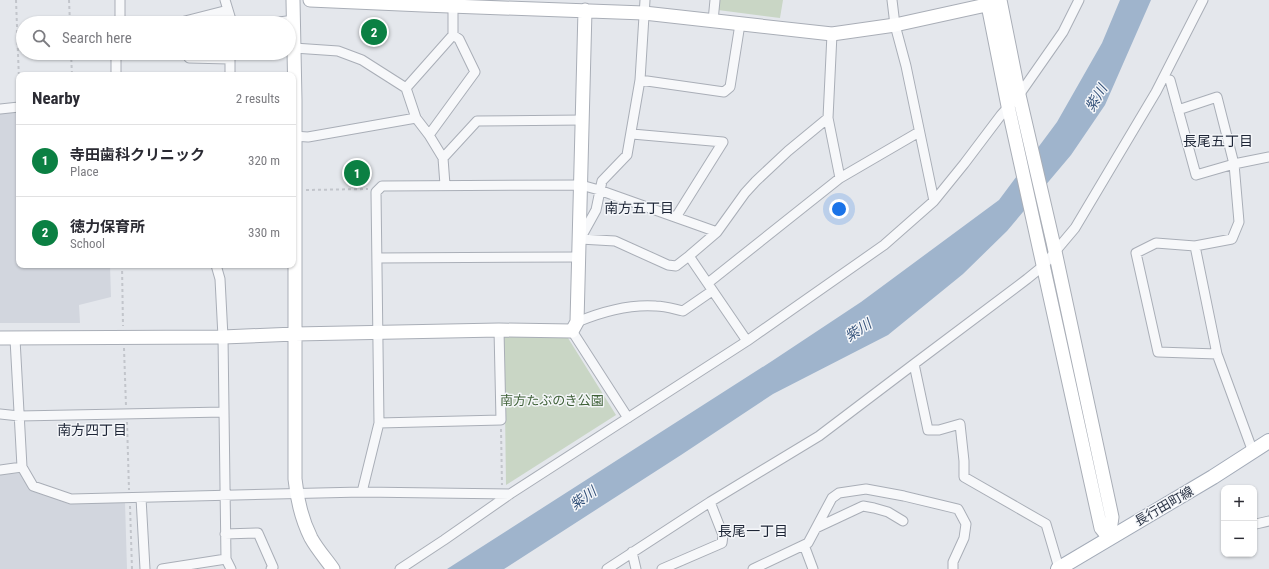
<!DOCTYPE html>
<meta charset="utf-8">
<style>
body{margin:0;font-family:"Roboto Condensed","Noto Sans JP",sans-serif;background:#f7f7f7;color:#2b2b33}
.controls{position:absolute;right:12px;bottom:12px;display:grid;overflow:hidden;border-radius:8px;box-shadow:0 1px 3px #0004}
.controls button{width:36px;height:36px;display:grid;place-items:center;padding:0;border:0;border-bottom:1px solid #e1e1e2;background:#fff;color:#2b2b33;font:20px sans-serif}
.you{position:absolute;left:839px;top:209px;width:14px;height:14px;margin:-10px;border:3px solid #fff;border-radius:50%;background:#1a73e8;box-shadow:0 0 0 6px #1a73e833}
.badge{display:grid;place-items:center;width:26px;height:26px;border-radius:50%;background:#0b8043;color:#fff;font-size:13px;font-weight:700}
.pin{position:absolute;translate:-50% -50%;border:2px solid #fff;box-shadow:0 1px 4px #0006}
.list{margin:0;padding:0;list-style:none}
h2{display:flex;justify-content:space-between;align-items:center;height:52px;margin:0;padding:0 16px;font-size:17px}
h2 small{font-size:13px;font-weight:400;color:#7c7c81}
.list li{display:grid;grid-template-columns:26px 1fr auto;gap:12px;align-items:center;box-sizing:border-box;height:72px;padding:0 16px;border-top:1px solid #e1e1e2}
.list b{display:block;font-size:15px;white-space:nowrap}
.list p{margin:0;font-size:13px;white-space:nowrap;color:#7c7c81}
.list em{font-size:13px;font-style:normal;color:#7c7c81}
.icon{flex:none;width:22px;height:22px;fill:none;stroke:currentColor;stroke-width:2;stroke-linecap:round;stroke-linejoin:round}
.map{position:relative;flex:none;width:1269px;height:569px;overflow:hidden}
.search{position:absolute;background:#fff;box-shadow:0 1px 3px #0004;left:16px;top:16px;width:280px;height:44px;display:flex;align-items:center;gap:10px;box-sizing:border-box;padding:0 14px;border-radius:22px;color:#7c7c81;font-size:15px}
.panel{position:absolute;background:#fff;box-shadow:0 1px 3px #0004;left:16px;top:72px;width:280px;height:196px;border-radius:8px}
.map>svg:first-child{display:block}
</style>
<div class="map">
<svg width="1269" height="569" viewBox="0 0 1269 569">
<rect width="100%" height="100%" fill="#e4e7ec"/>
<path fill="#d2d6de" d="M19,112V265H110L111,297L79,305L80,323H0V113Z
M20,473L29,489L69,504L125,502L127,569H0V475Z"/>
<path fill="#c9d6c5" d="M719,0H783L780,18L718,10Z
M504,336L568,338L616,415L506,485Z"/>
<path fill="#9fb4cc" d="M1120,0H1151L1105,105L1071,155L1007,231L963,274L888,335L773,394L681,455L504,569H447L772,361L861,302L999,200L1057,122L1102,43Z"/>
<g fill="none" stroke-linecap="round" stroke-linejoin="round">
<defs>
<path id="street" d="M120,0V23
M225,0L232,23
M645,0L640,80L627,155L602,181L596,210L580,239L615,241L668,265L676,266L689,256L717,232L745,193L756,181L788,151L828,118L832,34
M892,0L895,25L906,66L934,201
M713,21L715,0
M177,23L228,10
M272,23L294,20
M294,48L338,51L362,60L406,88
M116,53V75
M230,54V75
M189,58L229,59
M640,80L724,92L730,87L740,24
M1170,80L1196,175L1234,164L1217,97L1178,110
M0,109L19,107
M828,118L840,178
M632,134L723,142L676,217
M429,135L475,72L459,39L453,35
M293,136L308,137L416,118
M443,158L477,121L583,120
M445,185L443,158L429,135L416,118L406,88L453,35V6
M1195,246L1156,243L1136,253L1158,352L1217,354
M689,256L747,341
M377,258L579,257
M216,265L220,279L223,337L226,559L231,569
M708,283L840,178L919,132
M577,322C601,312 629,304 656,306C665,306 674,309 683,311L712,291
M572,331L628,418
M15,339L22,467L33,486L71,499L362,492L510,494
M0,414L19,416L224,412
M379,423L376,192L382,186L581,185L599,190L717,232
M1253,452L1217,354L1195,246L1232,239L1239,222L1234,164L1269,157
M0,470L22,467
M362,492L379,423L501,420L499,330
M141,498L145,569
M1256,524L1269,521
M816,528L863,506L874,508L888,512L903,521
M225,534L258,533L273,567L271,569
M804,545L813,569
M632,552L636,569
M1059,568L1046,524L964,477V461L960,424L939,430H928L914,364L1027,279L1043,266L1075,228L1156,92L1203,0
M162,569L226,559
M400,569L444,540L510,494L747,341L884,245L934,201L964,164L1001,115L1019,95L1063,32L1079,0
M607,569L710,502L819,436L914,364
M662,569L722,543L723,535L710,502
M753,569L808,543L832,498L839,493L866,489L904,496L958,509L966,524L964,538L953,562V569"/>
<path id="secondary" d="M293,0L295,100V479C297,499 302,520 311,538C317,549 326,559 333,569
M310,0L423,5L644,13L832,34L895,25L1000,2
M987,0L1008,106L1101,528L1109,538
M1000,0L1019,95L1053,242L1112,517L1109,538
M0,338L223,337L295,334L499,330L572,331L577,322L585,10"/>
<path id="primary" d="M1058,569L1213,477L1269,441"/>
</defs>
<use href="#street" stroke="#a9aeb7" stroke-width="11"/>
<use href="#secondary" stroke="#a9aeb7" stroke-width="15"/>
<use href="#primary" stroke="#a3abb8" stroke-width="16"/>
<path stroke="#c2c5cb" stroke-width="2" stroke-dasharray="3 3" stroke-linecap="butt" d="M16,0L19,80
M69,0L70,23
M71,53L72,75
M306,190L368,189
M122,265L123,326
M124,348L126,406
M127,422L129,490
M501,429L502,485
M130,506L132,569"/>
<use href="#street" stroke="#f7f8fa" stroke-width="9"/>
<use href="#secondary" stroke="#fff" stroke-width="13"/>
<use href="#primary" stroke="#fff" stroke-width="14"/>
</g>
<g text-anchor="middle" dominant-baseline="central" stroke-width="3" stroke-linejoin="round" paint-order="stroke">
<g font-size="13" fill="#3f6138" stroke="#f4f6f9">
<text x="552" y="400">南方たぶのき公園</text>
</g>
<g font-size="13" fill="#2b3445" stroke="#f4f6f9">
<text transform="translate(1164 506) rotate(-30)">長行田町線</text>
</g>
<g font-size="14" font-style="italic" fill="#34527a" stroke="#f4f6f9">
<text transform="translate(1096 98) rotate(-59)">紫川</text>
<text transform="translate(858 330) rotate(-33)">紫川</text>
<text transform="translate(583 498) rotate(-36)">紫川</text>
</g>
<g font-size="14" fill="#1d2536" stroke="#f4f6f9">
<text x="1218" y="141">長尾五丁目</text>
<text x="639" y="208">南方五丁目</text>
<text x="92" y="430">南方四丁目</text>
<text x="753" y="531">長尾一丁目</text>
</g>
</g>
</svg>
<div class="controls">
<button>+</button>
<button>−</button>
</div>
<div class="you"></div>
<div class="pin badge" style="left:357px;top:173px">1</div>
<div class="pin badge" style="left:374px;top:32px">2</div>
<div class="search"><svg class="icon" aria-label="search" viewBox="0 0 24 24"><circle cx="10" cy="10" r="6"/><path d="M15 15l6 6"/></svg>Search here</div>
<section class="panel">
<h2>Nearby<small>2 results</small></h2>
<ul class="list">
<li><span class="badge">1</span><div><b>寺田歯科クリニック</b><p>Place</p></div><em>320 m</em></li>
<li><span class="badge">2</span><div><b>徳力保育所</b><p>School</p></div><em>330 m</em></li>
</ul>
</section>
</div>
